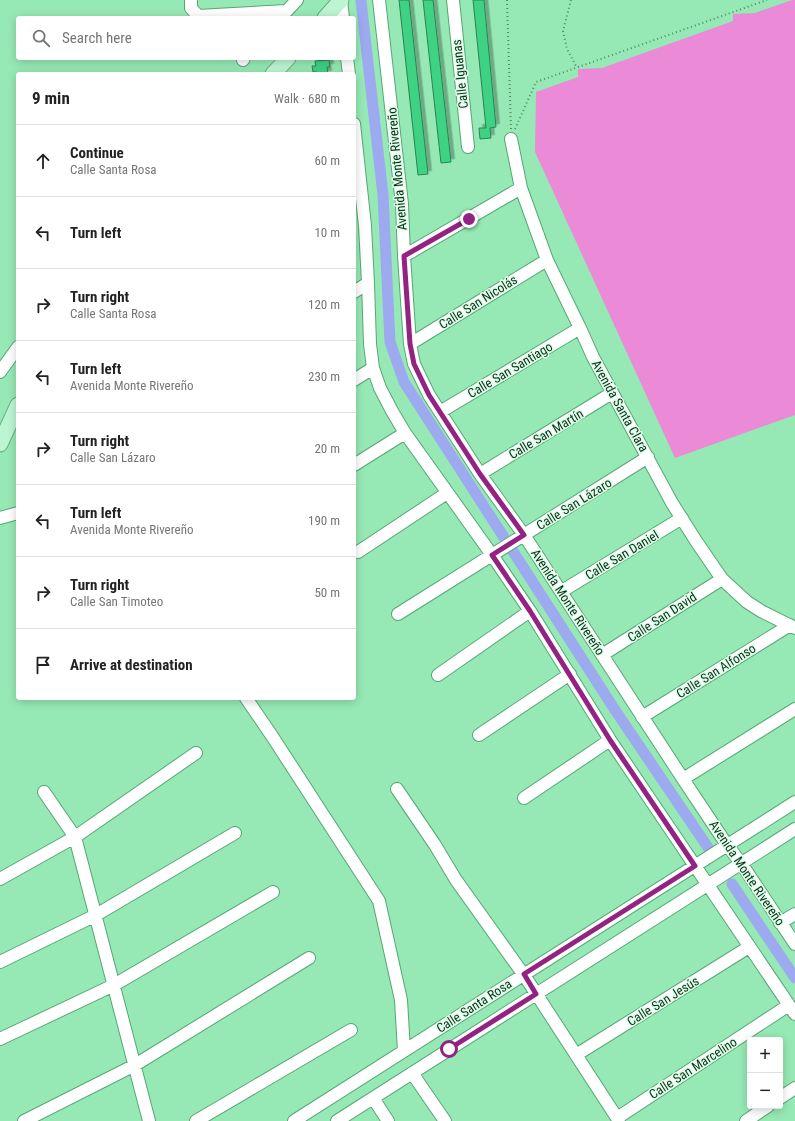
<!DOCTYPE html>
<meta charset="utf-8">
<style>
body{margin:0;font-family:"Roboto Condensed",sans-serif;background:#f6f6f6;color:#222}
.controls{position:absolute;right:12px;bottom:12px;display:grid;overflow:hidden;border-radius:4px;box-shadow:0 2px 10px #0003}
.controls button{width:36px;height:36px;display:grid;place-items:center;padding:0;border:0;border-bottom:1px solid #e0e0e0;background:#fff;color:#222;font:20px sans-serif}
.stop{position:absolute;width:12px;height:12px;margin:-9px;border:3px solid #942282;border-radius:50%;background:#fff}
.stop.end{background:#942282;border-color:#fff;box-shadow:0 1px 4px #0008}
.list{margin:0;padding:0;list-style:none}
h2{display:flex;justify-content:space-between;align-items:center;height:52px;margin:0;padding:0 16px;font-size:17px}
h2 small{font-size:13px;font-weight:400;color:#767676}
.list li{display:grid;grid-template-columns:26px 1fr auto;gap:12px;align-items:center;box-sizing:border-box;height:72px;padding:0 16px;border-top:1px solid #e0e0e0}
.list b{display:block;font-size:15px;white-space:nowrap}
.list p{margin:0;font-size:13px;white-space:nowrap;color:#767676}
.list em{font-size:13px;font-style:normal;color:#767676}
.icon{flex:none;width:22px;height:22px;fill:none;stroke:currentColor;stroke-width:2;stroke-linecap:round;stroke-linejoin:round}
.map{position:relative;flex:none;width:795px;height:1121px;overflow:hidden}
.search{position:absolute;background:#fff;box-shadow:0 2px 10px #0003;left:16px;top:16px;width:340px;height:44px;display:flex;align-items:center;gap:10px;box-sizing:border-box;padding:0 14px;border-radius:4px;color:#767676;font-size:15px}
.panel{position:absolute;background:#fff;box-shadow:0 2px 10px #0003;left:16px;top:72px;width:340px;height:628px;border-radius:4px}
.map>svg:first-child{display:block}
</style>
<div class="map">
<svg width="795" height="1121" viewBox="0 0 795 1121">
<defs>
<filter id="shadow"><feDropShadow dx="3.5" dy="-3.5" stdDeviation="0" flood-color="#0004"/></filter>
</defs>
<rect width="100%" height="100%" fill="#96e9b4"/>
<path fill="#eb8ad6" d="M792,0H795V415L675,458L535,152L536,92L578,77V69L602,68L733,21V14L755,13Z"/>
<g fill="none" stroke-linecap="round" stroke-linejoin="round">
<path stroke="#9daaef" stroke-width="11" d="M361,1L383,195L390,342L404,382L615,710L709,849
M732,884L795,978"/>
</g>
<path fill="#3dd284" stroke="#2d8253" filter="url(#shadow)" d="M399,0H409L428,174L418,175Z
M423,0H433L451,162L441,163Z
M473,0H484L496,127L490,128L491,138L480,139L479,128H486Z
M329,60L330,67H327L328,74H317V72H313L312,66H316L315,61Z"/>
<g fill="none" stroke-linecap="round" stroke-linejoin="round">
<defs>
<path id="minor" d="M191,0V8L198,16L286,11
M341,0L343,18
M379,0L402,204L404,256L410,344L414,364L429,395L460,443L480,474L524,535L683,779L727,845L741,863L795,944
M453,0L468,147
M281,17L297,0
M347,58L349,74
M243,60L244,58
M354,124L365,226L368,283L370,344L373,368L380,388L392,411L405,433L492,555L530,611L610,740L795,1014
M511,139L521,188L547,260L580,328L593,357L672,503L696,541L722,579L747,602L761,611L795,628
M404,256L521,188
M354,292L368,283
M410,344L547,260
M0,372L18,347
M354,380L373,368
M440,412L580,328
M354,465L405,433
M480,474L612,393
M0,518L18,513
M358,552L447,493
M562,591L682,518
M398,614L648,457
M602,655L722,579
M438,675L530,611
M246,698L272,736L379,901L401,1000L404,1051
M642,717L790,625
M479,735L570,674
M683,779L795,709
M397,789L435,845L456,880L526,978L619,1121
M44,792L75,837L149,1121
M524,798L610,740
M0,879L75,837L196,753
M780,923L795,914
M0,962L96,915L235,833
M0,1039L114,985L273,892
M576,1055L749,947
M412,1073L445,1121
M373,1098L388,1121
M780,1098L795,1088
M617,1118L789,1005
M24,1121L135,1065L309,958
M196,1121L351,1030
M294,1121L795,802
M337,1121L795,829
M746,1121L768,1106"/>
<path id="major" d="M325,18L341,0
M273,74L288,58
M0,444L18,405"/>
</defs>
<use href="#minor" stroke="#55a776" stroke-width="14"/>
<use href="#major" stroke="#62ac7f" stroke-width="17"/>
<path stroke="#508b66" stroke-width="2" stroke-dasharray="1 3" stroke-linecap="butt" d="M507,0L511,129
M571,0L563,31L567,49L577,68
M515,129L536,82L767,0"/>
<use href="#minor" stroke="#fff" stroke-width="12"/>
<use href="#major" stroke="#bcf5d2" stroke-width="15"/>
</g>
<g fill="none" stroke-linecap="round" stroke-linejoin="round">
<path stroke="#942282" stroke-width="5" d="M449,1049L536,994L524,974L695,866L610,740L530,611L492,555L524,535L480,474L460,443L429,395L414,364L410,344L404,256L469,219"/>
</g>
<g text-anchor="middle" dominant-baseline="central" stroke-width="3" stroke-linejoin="round" paint-order="stroke">
<g font-size="13" fill="#0c301c" stroke="#defde7">
<text transform="translate(460 74) rotate(-96)">Calle Iguanas</text>
<text transform="translate(397 169) rotate(-95)">Avenida Monte Rivereño</text>
<text transform="translate(478 302) rotate(-32)">Calle San Nicolás</text>
<text transform="translate(510 370) rotate(-31)">Calle San Santiago</text>
<text transform="translate(620 406) rotate(61)">Avenida Santa Clara</text>
<text transform="translate(546 434) rotate(-31)">Calle San Martín</text>
<text transform="translate(574 504) rotate(-32)">Calle San Lázaro</text>
<text transform="translate(622 555) rotate(-31)">Calle San Daniel</text>
<text transform="translate(568 602) rotate(57)">Avenida Monte Rivereño</text>
<text transform="translate(662 617) rotate(-33)">Calle San David</text>
<text transform="translate(716 671) rotate(-32)">Calle San Alfonso</text>
<text transform="translate(747 873) rotate(56)">Avenida Monte Rivereño</text>
<text transform="translate(663 1001) rotate(-32)">Calle San Jesús</text>
<text transform="translate(474 1006) rotate(-33)">Calle Santa Rosa</text>
<text transform="translate(693 1068) rotate(-33)">Calle San Marcelino</text>
</g>
</g>
</svg>
<div class="controls">
<button>+</button>
<button>−</button>
</div>
<div class="stop" style="left:449px;top:1049px"></div>
<div class="stop end" style="left:469px;top:219px"></div>
<div class="search"><svg class="icon" aria-label="search" viewBox="0 0 24 24"><circle cx="10" cy="10" r="6"/><path d="M15 15l6 6"/></svg>Search here</div>
<section class="panel">
<h2>9 min<small>Walk · 680 m</small></h2>
<ul class="list">
<li><svg class="icon" aria-label="ahead" viewBox="0 0 24 24"><path d="M12 20V5M6 11l6-6 6 6"/></svg><div><b>Continue</b><p>Calle Santa Rosa</p></div><em>60 m</em></li>
<li><svg class="icon" aria-label="left" viewBox="0 0 24 24"><path d="M17 20v-9H6M10 6l-5 5 5 5"/></svg><div><b>Turn left</b></div><em>10 m</em></li>
<li><svg class="icon" aria-label="right" viewBox="0 0 24 24"><path d="M7 20v-9h11M14 6l5 5-5 5"/></svg><div><b>Turn right</b><p>Calle Santa Rosa</p></div><em>120 m</em></li>
<li><svg class="icon" aria-label="left" viewBox="0 0 24 24"><path d="M17 20v-9H6M10 6l-5 5 5 5"/></svg><div><b>Turn left</b><p>Avenida Monte Rivereño</p></div><em>230 m</em></li>
<li><svg class="icon" aria-label="right" viewBox="0 0 24 24"><path d="M7 20v-9h11M14 6l5 5-5 5"/></svg><div><b>Turn right</b><p>Calle San Lázaro</p></div><em>20 m</em></li>
<li><svg class="icon" aria-label="left" viewBox="0 0 24 24"><path d="M17 20v-9H6M10 6l-5 5 5 5"/></svg><div><b>Turn left</b><p>Avenida Monte Rivereño</p></div><em>190 m</em></li>
<li><svg class="icon" aria-label="right" viewBox="0 0 24 24"><path d="M7 20v-9h11M14 6l5 5-5 5"/></svg><div><b>Turn right</b><p>Calle San Timoteo</p></div><em>50 m</em></li>
<li><svg class="icon" aria-label="arrive" viewBox="0 0 24 24"><path d="M6 21V4h12l-3 4 3 4H6"/></svg><div><b>Arrive at destination</b></div></li>
</ul>
</section>
</div>
